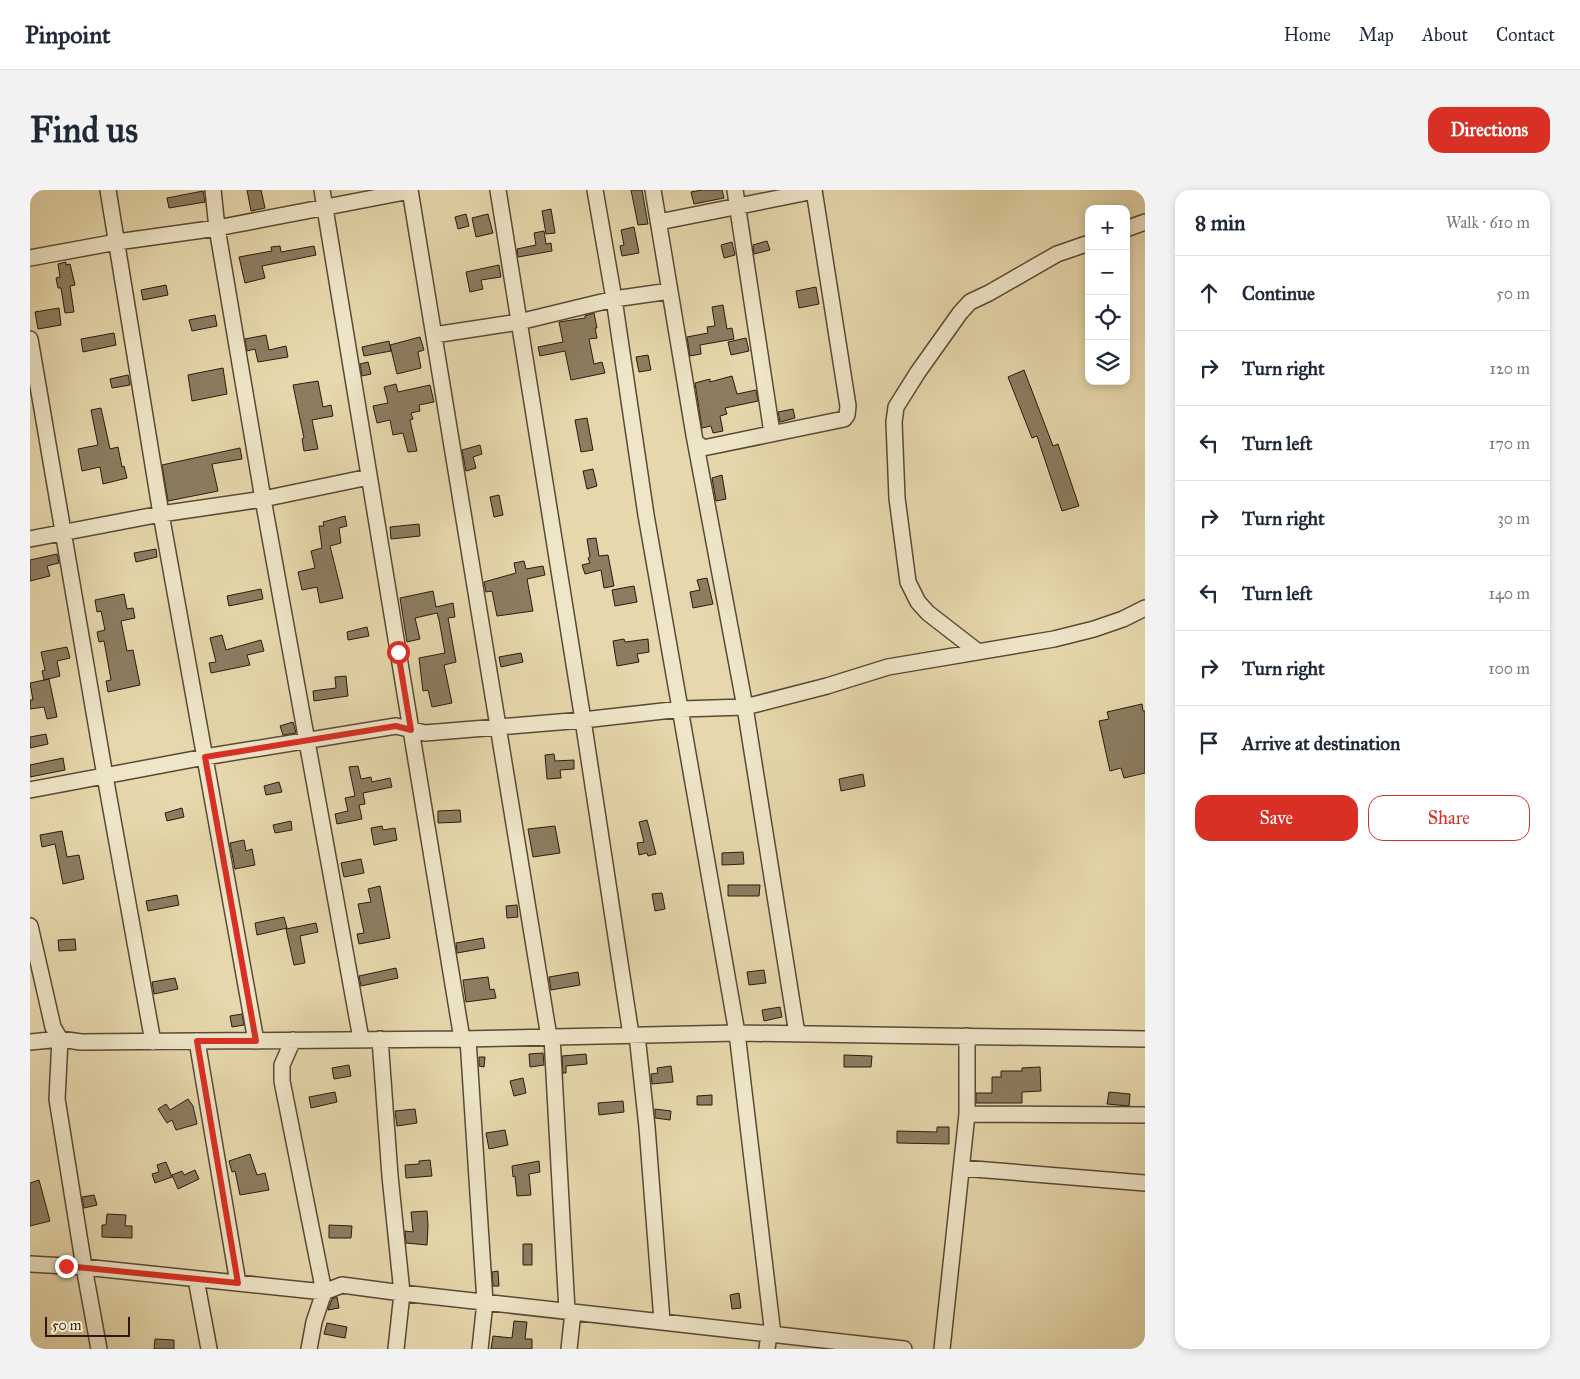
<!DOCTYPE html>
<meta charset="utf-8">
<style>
body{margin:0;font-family:"IM FELL Great Primer",serif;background:#f2f2f3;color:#1f2937}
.controls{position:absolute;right:15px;top:15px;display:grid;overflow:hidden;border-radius:10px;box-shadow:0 2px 8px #0003}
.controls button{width:45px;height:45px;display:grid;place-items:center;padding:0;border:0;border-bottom:1px solid #e0e1e3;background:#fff;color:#1f2937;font:25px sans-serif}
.scale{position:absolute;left:15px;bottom:12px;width:85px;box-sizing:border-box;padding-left:5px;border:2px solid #2a1a0f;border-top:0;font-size:14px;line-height:18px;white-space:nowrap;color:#2a1a0f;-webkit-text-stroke:4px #efe6c9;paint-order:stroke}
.stop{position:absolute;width:15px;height:15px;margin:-11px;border:4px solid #d93025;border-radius:50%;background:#fff}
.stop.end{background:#d93025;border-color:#fff;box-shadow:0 1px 5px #0008}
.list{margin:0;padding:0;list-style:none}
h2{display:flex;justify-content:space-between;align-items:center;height:65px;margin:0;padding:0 20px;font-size:21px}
h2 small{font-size:16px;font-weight:400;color:#747a83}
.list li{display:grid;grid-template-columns:32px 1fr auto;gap:15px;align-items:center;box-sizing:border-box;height:75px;padding:0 20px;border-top:1px solid #e0e1e3}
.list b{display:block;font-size:19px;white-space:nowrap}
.list em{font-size:16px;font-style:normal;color:#747a83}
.actions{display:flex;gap:10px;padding:15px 20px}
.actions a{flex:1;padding:11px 0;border:1px solid #d93025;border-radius:15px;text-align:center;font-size:18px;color:#d93025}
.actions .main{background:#d93025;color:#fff}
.icon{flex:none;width:28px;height:28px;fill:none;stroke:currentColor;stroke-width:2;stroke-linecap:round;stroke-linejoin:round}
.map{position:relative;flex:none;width:1115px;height:1159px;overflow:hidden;border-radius:15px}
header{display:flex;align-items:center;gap:30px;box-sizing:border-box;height:70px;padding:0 25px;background:#fff;border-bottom:1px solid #e0e1e3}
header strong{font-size:24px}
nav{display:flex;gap:28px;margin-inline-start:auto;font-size:18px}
.intro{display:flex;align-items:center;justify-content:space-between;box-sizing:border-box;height:120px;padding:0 30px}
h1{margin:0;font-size:35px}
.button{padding:12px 22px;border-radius:15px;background:#d93025;color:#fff;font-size:18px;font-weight:700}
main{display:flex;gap:30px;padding:0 30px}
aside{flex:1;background:#fff;border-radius:15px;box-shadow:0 2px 8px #0003}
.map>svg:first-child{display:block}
</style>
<header>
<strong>Pinpoint</strong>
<nav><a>Home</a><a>Map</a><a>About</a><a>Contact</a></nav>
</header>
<div class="intro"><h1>Find us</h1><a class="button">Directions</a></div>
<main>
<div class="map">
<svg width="1115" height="1159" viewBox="0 0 1115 1159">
<rect width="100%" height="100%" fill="#e6d8ac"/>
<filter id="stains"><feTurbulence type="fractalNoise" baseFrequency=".004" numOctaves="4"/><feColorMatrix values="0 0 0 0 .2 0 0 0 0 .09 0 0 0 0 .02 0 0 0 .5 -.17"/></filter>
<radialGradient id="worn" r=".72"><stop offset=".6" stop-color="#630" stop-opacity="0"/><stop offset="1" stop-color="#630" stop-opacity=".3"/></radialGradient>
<path fill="#8c7d61" stroke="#2a1a0f" d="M217,0H231L235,18L221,21Z
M601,0H612L618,34L608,35Z
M672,0H692L694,8L664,14L661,2Z
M173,1L175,12L139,18L137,8Z
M521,19L525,43L516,44L512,21Z
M436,24L439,36L428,39L425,27Z
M458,24L463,43L446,47L442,28Z
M604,37L609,63L592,66L590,56L594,55L591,40Z
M514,41L516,54L521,53L522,61L488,67L487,59L506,55L504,43Z
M737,51L740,60L724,64L723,55Z
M702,52L705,65L694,68L691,55Z
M250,56L251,62L284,56L286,65L232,76L235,88L215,93L209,67L242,61L241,57Z
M36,72V75L40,74L45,95L40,96L44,122L35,123L31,98H28L26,88L30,87L28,74Z
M469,75L471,87L451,90L453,99L440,102L436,82Z
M136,95L138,105L113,110L111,100Z
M786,97L789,114L769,118L766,101Z
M693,115L697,139L702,138L704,149L670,155L671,164L660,166L657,147L678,143L677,137L685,136L682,117Z
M29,118L31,135L8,139L5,122Z
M564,123L567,138H565L567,148L559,149L564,174L572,172L575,183L541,190L535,161L510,166L508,157L533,152L529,132L555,128V126Z
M185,125L187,136L162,141L159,130Z
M84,143L86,155L53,162L51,149Z
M236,145L239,160L256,156L258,167L228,172L225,159L217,161L215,149Z
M390,147L394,160L388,162L391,178L367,184L360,155Z
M716,148L719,161L701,165L698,152Z
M359,151L361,161L334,166L332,157Z
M618,165L621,180L609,182L606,167Z
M338,172L341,184L332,186L330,174Z
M193,178L197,204L162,211L158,185Z
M994,180L1023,256L1028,254L1049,316L1032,321L1007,246L1002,248L978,187Z
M98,185L100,195L82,198L80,189Z
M702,186L707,204L726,200L728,211L695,218L697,224L690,226L693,241L683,243L681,236L672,238L665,193L680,189V192Z
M288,191L293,217L301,215L303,226L282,230L288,259L274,261L272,249L274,248L263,195Z
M366,194L368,202L400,195L404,212L389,215L390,221L381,223L383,229L380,230L387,261L378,262L373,243L363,245L360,230L347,233L343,216L358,213L354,197Z
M71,218L80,259L88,257L92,277L94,276L97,288L73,294L70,277L52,281L48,259L68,255L61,220Z
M763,219L765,228L750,232L748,222Z
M557,228L563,260L551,262L545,230Z
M450,255L452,264L443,267L446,278L436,281L432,260Z
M210,258L212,269L182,274L188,301L138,311L132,275Z
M563,279L567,296L557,299L553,281Z
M692,285L696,309L686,311L682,288Z
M469,305L473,325L464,327L460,307Z
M315,326L317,336L309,338L311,353L300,356L313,408L290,413L287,397L272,400L268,382L285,378L281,361L292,358L289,336H294L293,332Z
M389,334L390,346L361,349L360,337Z
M566,348L569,366L578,365L584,396L574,398L571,380L555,384L552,375L560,373L558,368L560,367L557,349Z
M126,359L127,367L106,372L104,363Z
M27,364L29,373L17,376L20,386L0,391V370Z
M494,371L496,379L513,376L515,385L497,389L503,421L467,426L462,401L456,402L454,392L486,383L484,373Z
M677,388L683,414L663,418L660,402L670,400L667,390Z
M604,396L607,412L585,416L582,400Z
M231,399L233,409L199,416L197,406Z
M403,401L406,417L423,413L425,427L418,428L426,472L414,475L422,513L402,517L398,500L393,501L389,468L415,463L409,430L407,423L385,428L390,449L377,452L370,408Z
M94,404L97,419L103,418L105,428L91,431L97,461L103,460L110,495L78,502L76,491L81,490L74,451L69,452L67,442L75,440L71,421L67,422L65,410Z
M337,437L339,446L318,450L317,442Z
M192,445L196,460L231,450L234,461L217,465L220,475L181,483L179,473L186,472L180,448Z
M594,449L595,452L618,449L619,462L607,464L609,472L587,476L583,451Z
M37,457L40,468L27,471L30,486L14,490L12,481L15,480L11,462Z
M491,463L493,472L471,477L469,467Z
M316,486L318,506L284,511L283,501L306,498L305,487Z
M19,489L27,527L17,529L14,517L0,519V510H3L0,493Z
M1112,514L1113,521H1115V583L1094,588L1091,578L1080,581L1069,531L1079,529L1077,522Z
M263,532L266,543L253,545L250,536Z
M16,544L18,554L0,558V547Z
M524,564L525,571L544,570V579L530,580L531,588L517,589L515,565Z
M33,568L35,580L0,587V575Z
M328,576L331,589L341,587L342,592L360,588L362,597L333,603L335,614L329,615L332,629L307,634L305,624L318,621L315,608L325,606L319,577Z
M833,584L835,596L811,601L809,589Z
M249,592L252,602L236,605L234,596Z
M152,618L154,627L137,631L135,623Z
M430,620L431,632L408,633V621Z
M617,630L626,664L618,666L617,663L609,665L607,653L614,652L609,632Z
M261,631L262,640L245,643L243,635Z
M352,636L353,640L365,638L367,650L344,655L341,638Z
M525,636L530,663L503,667L498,639Z
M32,641L37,667L49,665L54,689L33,694L25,654L12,657L10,645Z
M214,650L216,661L222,659L225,675L205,679L200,653Z
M713,662L714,674L692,675V663Z
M331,669L334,683L314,687L311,673Z
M698,695H730L729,706H698Z
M350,696L360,748L329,754L327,744L334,743L328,714L341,712L338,699Z
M632,703L635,719L625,721L622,704Z
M147,705L149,715L118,721L116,711Z
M487,715L488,727L477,728L476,716Z
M254,727L257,738L227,745L225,733Z
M286,733L288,742L270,746L275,773L264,775L256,739Z
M453,748L455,758L427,763L426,753Z
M45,749L46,760L29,761L28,750Z
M366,778L368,788L331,796L329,786Z
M734,780L736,793L719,795L717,782Z
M548,782L550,795L521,800L519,787Z
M458,787L460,800L464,799L466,808L436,812L433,790Z
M145,788L148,799L124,804L122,792Z
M750,817L752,827L734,831L732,820Z
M212,824L214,835L202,837L200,826Z
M513,863L514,875L500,877L499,864Z
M556,864L557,874L536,876V883H533L532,866Z
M814,865L842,866L841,877H814Z
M449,867H455L454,877L449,876Z
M319,875L321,886L304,889L302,878Z
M641,876L643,892L622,894L621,884L628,883L627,878Z
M1010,877L1011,901L992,902V913H946V903H962V887H971V881H992V878Z
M493,888L496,903L484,906L480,891Z
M305,902L307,912L281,918L279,907Z
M1079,902L1100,904L1099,916L1077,914Z
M682,905V915H667V906Z
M158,909L163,916L167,934L146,940L142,930L137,933L128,919L136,914L140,920Z
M593,911L594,922L569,925L568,913Z
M385,919L387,933L367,936L365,921Z
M625,919L641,921L640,930L625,928Z
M907,937H919V954L867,953V941L907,942Z
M475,940L478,955L459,959L456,943Z
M220,964L227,985L235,983L239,1000L210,1005L205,981L202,982L199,971Z
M400,970L402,986L376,988L375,975L389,974V971Z
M509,971L510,982L499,984L501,1005L487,1006L485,986L483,987L482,976Z
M136,972L142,987L125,993L122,984L129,982L127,975Z
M165,980L169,989L148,999L142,985L152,981L154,985Z
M9,990L20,1031L0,1036V993Z
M64,1005L67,1015L54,1018L52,1007Z
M397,1021L398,1036L397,1055L376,1053L375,1041L383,1042L381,1022Z
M77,1024L96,1025L95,1036H102V1048L72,1047V1035H76Z
M299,1035L322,1036L321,1048H299Z
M493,1054H502V1075H493Z
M468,1081L469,1096H463L462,1082Z
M709,1103L711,1118L702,1119L700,1105Z
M307,1107L309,1118L298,1120L302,1109Z
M484,1131L497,1132L495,1149H502V1159H461L463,1146L482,1148Z
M297,1133L317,1137L315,1148L294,1144Z
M125,1149L144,1150V1159H124Z"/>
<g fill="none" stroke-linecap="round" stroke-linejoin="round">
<defs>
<path id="minor" d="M78,0L131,324L226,851
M183,0L187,38L233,309L331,849
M292,0L432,849
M380,0L519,847
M468,0L553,530L601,845
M565,0L584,109L616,325L707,843L743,1145
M623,0L664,245L715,517L767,844
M705,0L742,243
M629,32L784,1
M1096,39L1115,32
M0,68L87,52L187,38L380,1
M404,145L489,132L584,109L640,101
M0,149L75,586L123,852
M666,252L673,258L814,229L817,225L818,216L784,0
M0,349L131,324L233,309L339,287
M947,461L898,423L888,412L878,392L867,308L864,232L866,217L888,182L930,123L940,112L959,103L1027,64L1059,53
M0,600L175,567L366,536L395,543L553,530L651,519L715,517L797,496L858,477L1024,449L1064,439L1093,429L1115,418
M0,736L23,837L30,849L27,909L54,1077L69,1159
M607,845L617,937L632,1131
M522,847L537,1121
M350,849L360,986L372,1103L366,1159
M438,849L455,1112L450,1159
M263,850L252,875V891L294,1102L284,1132L279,1159
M167,851L208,1093
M0,852L30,849L51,852L432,849L707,843L1115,849
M937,924L1115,925
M932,978L1115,993
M0,1074L54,1077L294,1102L312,1095L372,1103L874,1159
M166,1089L179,1159
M539,1159L543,1122
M737,1159L739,1144
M912,1159L937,924V846"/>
</defs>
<use href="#minor" stroke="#594a36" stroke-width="18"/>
<use href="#minor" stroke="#efe6c9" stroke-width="15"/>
</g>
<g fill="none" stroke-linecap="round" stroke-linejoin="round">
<path stroke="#d93025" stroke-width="6" d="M36,1076L208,1093L167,851H226L175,567L366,536L381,540L368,462"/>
</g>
<rect width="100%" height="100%" filter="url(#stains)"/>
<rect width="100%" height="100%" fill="url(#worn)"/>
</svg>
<div class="controls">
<button>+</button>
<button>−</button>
<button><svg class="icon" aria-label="locate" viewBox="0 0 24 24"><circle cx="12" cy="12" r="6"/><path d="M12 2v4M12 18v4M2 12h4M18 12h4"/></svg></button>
<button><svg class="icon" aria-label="layers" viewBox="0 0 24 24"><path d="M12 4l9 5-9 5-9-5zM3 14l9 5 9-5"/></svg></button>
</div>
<div class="scale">50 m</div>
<div class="stop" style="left:368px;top:462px"></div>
<div class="stop end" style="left:36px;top:1076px"></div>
</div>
<aside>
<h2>8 min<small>Walk · 610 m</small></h2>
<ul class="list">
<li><svg class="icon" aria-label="ahead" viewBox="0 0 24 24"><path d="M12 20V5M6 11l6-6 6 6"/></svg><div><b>Continue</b></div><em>50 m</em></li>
<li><svg class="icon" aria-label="right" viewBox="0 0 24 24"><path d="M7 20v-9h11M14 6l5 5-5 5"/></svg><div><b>Turn right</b></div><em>120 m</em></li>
<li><svg class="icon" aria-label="left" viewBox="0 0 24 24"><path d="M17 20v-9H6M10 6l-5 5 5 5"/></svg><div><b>Turn left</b></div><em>170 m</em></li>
<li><svg class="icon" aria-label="right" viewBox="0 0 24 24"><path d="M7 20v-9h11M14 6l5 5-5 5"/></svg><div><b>Turn right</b></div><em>30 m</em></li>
<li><svg class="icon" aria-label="left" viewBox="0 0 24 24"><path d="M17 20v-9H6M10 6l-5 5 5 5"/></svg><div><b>Turn left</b></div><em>140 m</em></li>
<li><svg class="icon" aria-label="right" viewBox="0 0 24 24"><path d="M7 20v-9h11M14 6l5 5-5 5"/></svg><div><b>Turn right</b></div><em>100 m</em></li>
<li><svg class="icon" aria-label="arrive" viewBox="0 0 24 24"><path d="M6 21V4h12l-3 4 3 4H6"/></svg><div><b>Arrive at destination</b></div></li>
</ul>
<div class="actions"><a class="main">Save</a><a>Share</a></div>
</aside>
</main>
